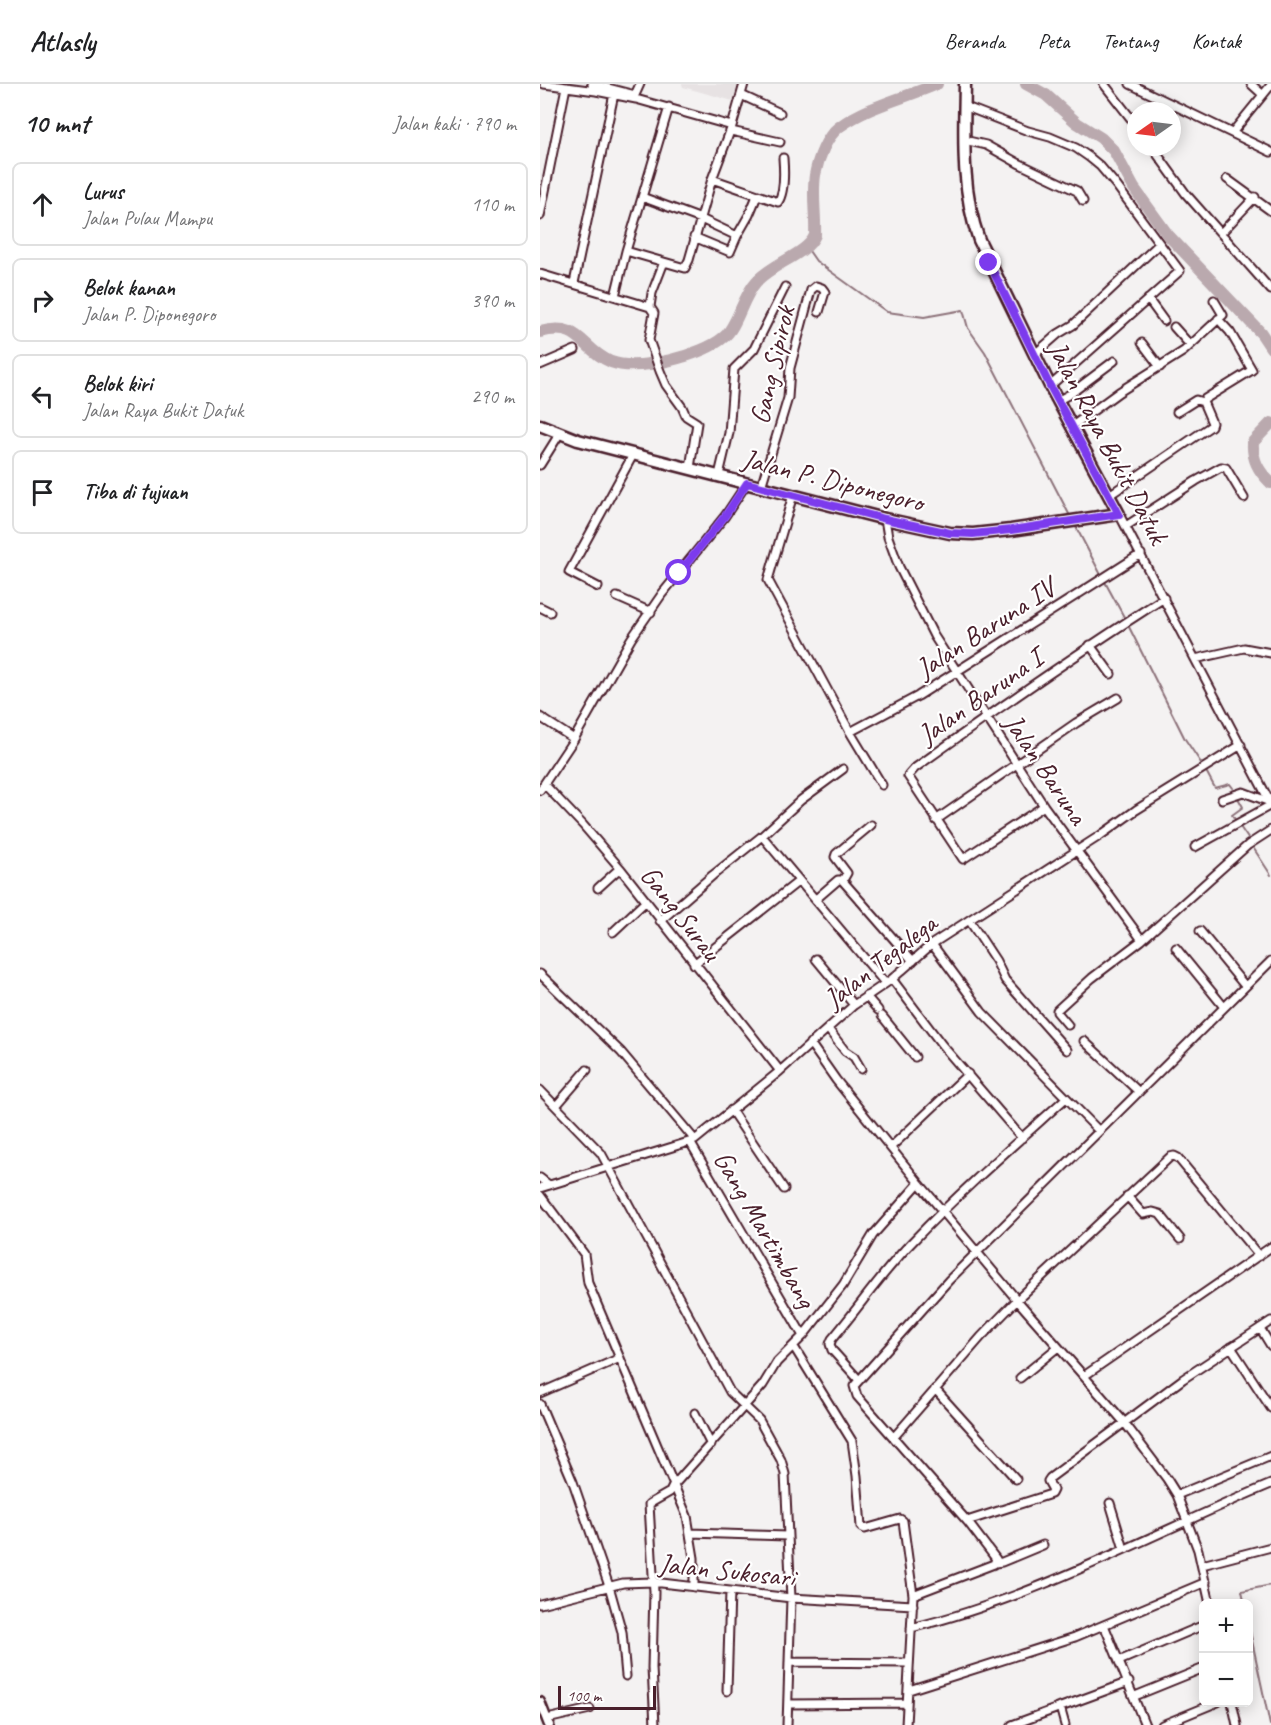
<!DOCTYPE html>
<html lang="id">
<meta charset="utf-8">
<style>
:root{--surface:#fff;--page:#f2f2f2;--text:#202124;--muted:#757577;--line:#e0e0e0}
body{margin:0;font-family:Caveat,sans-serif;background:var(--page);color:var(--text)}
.controls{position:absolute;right:18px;bottom:18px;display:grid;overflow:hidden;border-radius:9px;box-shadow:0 3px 15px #0003}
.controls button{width:54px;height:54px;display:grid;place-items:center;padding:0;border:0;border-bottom:2px solid var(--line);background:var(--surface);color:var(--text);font:30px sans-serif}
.compass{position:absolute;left:587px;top:18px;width:54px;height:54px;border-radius:50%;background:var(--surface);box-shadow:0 3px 15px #0003;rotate:256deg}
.scale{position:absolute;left:18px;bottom:15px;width:98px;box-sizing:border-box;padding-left:6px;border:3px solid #4a1f2b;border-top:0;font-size:16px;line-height:21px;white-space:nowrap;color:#4a1f2b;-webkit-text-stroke:4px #fff;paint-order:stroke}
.stop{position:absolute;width:18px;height:18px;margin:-14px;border:4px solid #7c3aed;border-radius:50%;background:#fff}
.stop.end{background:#7c3aed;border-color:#fff;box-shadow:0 2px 6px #0008}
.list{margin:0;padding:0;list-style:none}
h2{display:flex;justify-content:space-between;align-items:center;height:78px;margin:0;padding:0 24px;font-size:26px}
h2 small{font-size:20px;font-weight:400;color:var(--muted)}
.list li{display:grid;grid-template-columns:39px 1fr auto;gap:18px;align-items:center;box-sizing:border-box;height:84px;margin:0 12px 12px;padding:0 12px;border:2px solid var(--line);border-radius:9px}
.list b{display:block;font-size:22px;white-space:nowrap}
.list p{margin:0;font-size:20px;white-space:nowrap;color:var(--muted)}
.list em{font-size:20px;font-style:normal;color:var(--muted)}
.icon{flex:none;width:33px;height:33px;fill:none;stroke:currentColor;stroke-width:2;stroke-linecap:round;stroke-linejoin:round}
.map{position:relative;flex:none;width:731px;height:1641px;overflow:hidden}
header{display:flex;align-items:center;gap:36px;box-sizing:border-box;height:84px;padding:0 30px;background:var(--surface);border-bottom:2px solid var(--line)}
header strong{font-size:28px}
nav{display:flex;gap:33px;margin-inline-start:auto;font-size:21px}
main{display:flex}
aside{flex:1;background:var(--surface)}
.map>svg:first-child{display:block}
</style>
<header>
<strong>Atlasly</strong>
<nav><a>Beranda</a><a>Peta</a><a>Tentang</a><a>Kontak</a></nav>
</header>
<main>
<aside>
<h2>10 mnt<small>Jalan kaki · 790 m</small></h2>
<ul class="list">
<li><svg class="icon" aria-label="ahead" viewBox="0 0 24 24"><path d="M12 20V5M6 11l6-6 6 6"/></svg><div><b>Lurus</b><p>Jalan Pulau Mampu</p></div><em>110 m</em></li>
<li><svg class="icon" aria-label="right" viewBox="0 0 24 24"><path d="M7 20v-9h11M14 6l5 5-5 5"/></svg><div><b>Belok kanan</b><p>Jalan P. Diponegoro</p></div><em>390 m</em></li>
<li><svg class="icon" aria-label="left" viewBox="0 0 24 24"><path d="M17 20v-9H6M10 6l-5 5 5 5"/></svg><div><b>Belok kiri</b><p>Jalan Raya Bukit Datuk</p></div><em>290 m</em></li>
<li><svg class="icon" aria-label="arrive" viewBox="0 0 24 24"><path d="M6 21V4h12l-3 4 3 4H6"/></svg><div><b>Tiba di tujuan</b></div></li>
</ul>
</aside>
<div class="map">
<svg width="731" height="1641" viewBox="0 0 731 1641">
<rect width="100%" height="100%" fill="#f4f2f2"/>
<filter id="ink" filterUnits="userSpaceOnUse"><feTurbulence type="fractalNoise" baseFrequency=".0167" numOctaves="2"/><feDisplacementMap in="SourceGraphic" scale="12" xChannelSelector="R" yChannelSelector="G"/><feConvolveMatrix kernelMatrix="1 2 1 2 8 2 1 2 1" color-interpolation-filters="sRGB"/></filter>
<g filter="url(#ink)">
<path fill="#e7e2e3" d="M142,0H198L193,17L143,3Z"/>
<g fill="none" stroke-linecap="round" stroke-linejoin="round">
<path stroke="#8d727a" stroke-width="2" d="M267,164L276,177L347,228L384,233L423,226L428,244L445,268L530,432
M536,443L560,489
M565,498L584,533
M589,543L645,655L661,679
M667,689L675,704L690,700L693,704
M698,714L703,723L692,731L709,756
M714,765L731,791
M705,1520L702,1507L731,1501
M708,1538L730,1641"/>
<path stroke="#baa9ae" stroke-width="12" d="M486,0L506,11L537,39L561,54L574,67L594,104L628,151L721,249L731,264
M0,248C42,237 40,265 71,278C98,288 162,272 184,253C197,243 203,212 216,198C231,180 268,170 275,151C276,131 272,112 275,91C278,75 286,53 299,43C328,22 365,14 397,0
M731,339L713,358C712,375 718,387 731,399"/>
<defs>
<path id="minor" d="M4,0L56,7L96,15L192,42L204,0
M52,0L95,11L100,0
M564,0L596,41
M590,0L731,68
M711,0L722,10
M201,11L240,29
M424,22L488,47L510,53L536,64L549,73L560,82L576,101L640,187L510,302
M191,47L240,58
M692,49L731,1
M424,56L446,61L478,79L537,107L543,117
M612,63L646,110L731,206
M172,95L238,118C245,108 244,87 243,74
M687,95L731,127
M102,113L161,135L197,152L209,131L217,112
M0,132L26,3
M681,149L715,113
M154,153L190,168L197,152
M86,167L124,178
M0,190L110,223
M34,199L74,10
M75,212L86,167L129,23
M608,215L624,237
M634,243L650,261
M602,259L620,283
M494,271L518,250L533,241L619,160
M0,281L35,266
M517,317L530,310L574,277
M637,328L656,316L663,318
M531,343L579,308L644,267L683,231L674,216
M0,381L20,349
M150,384L157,339L146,332L142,323L126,301L120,287L109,256L114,229L110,223L112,209L124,178L145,184L149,176L172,95L192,42
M179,391L189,349L194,285L214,265L245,203
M221,403L248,314L250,284L271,206L276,202L282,204L285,208L279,228
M253,411L228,496L310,648L342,701
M568,412L671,342L672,339L663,318L665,315L712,286L690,248L678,235
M579,430L731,720
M345,435L348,453L359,483L394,552L504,722L602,856
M586,442L656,397L681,383L686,384L704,414
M58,503L29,488L94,369
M77,513L111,528
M0,523L10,528
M550,561L571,590
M655,575L704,564L731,569
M0,633L34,655
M310,648L378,612L601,470
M5,701L43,741L80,784L240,987
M0,706L34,655L91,555L122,510L185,432L207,399
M682,715L703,708L730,718
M504,722L423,775L368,692L375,684C457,625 539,568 624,514
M396,736L536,639L578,614
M222,752L345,899
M655,763L731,721
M303,796L307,789L295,773L296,770L331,741
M58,804L80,784
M276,815L298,796H302L373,877
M429,836L456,877L465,896L527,966
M120,837L173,791L222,752L261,716L303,685
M660,847L705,902
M73,848L105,818
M392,860L442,928L559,1047
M636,864L684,923
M276,875L314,921
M154,880L259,797
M0,890L81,968L155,1056
M352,895L402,961L482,1054
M326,912L338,926
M342,932L375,973
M528,941L517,928V926L552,894L602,856L708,761L731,746
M288,945L305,967L314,973L321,985
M544,957L599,1008
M270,959L296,996L379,1099L477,1216L584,1338L627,1395L637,1411L658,1466L670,1520
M0,1006L61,1069L190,1308L219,1336L241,1376L245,1390L251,1514L247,1641
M16,1022L47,986
M191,1026L244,1105
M150,1058L263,1252
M351,1063L428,990
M0,1094L9,1101
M0,1104L155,1056L240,987L314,921L352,895L392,860L561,751L596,726L701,661
M0,1111L44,1170L48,1199L147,1432L154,1474V1503
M587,1112L603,1130L613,1128L620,1130L640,1155
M720,1244L731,1262
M254,1263L312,1357L317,1392L321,1443L325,1445L360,1435L363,1437L373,1511L366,1641
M691,1263L731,1324
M544,1292L731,1163
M480,1294L518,1263
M319,1296L292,1266L290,1260L292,1255C320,1222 344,1186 374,1156C422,1106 475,1060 526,1014
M395,1305L476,1395
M0,1309L80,1274
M0,1320L33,1398L69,1502L82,1548L86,1592
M155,1329L171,1361
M354,1353L441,1253L477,1216L630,1073L634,1072L638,1074L719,1172
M637,1411L731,1372
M570,1419L584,1465
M427,1437L511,1410L513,1406L508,1397L510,1394L643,1295L731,1237
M150,1449L247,1452
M455,1479L462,1478L503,1461
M662,1481L731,1463
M373,1511L454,1480L456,1475L427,1437L317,1312L314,1302L409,1196L731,877
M0,1520L83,1499L113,1498L251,1514L373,1521
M564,1541L605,1641
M371,1544C496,1514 613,1449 731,1400
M579,1577L664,1541
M249,1578L369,1579
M369,1606L535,1553L666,1498
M187,1607L190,1507
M595,1612L664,1584
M692,1618L697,1641
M248,1620L367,1619
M520,1623L525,1641
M7,1635L50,1625
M115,1641L112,1584L114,1508L109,1420L130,1408L133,1402L223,1301L237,1278L263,1252L303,1201L333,1151L379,1099
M472,1641L589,1598
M622,1641L678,1618"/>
<path id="tertiary" d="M0,1618L9,1641"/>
<path id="primary" d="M0,341L38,356L345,435L410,449L433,450L471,446L579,430L510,302L439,156C421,106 424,53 425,0"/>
</defs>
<use href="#minor" stroke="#4a1f2b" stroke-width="11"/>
<use href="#tertiary" stroke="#4a1f2b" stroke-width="13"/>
<use href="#primary" stroke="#4a1f2b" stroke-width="15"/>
<use href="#minor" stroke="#fff" stroke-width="7"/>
<use href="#tertiary" stroke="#fff" stroke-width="8"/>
<use href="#primary" stroke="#fff" stroke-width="10"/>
</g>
</g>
<g fill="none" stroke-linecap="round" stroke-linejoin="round" filter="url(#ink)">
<path stroke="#7c3aed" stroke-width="8" d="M139,489L185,432L207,399L345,435L410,449L433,450L471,446L579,430L510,302L449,179"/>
</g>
<g text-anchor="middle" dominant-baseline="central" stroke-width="4.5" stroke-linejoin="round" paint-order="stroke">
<g font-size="28" fill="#4a1f2b" stroke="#fff">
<text transform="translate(232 281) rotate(-77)">Gang Sipirok</text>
<text transform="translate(568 358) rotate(62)">Jalan Raya Bukit Datuk</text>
<text transform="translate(293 396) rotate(14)">Jalan P. Diponegoro</text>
<text transform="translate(445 544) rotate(-33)">Jalan Baruna IV</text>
<text transform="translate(440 612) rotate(-35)">Jalan Baruna I</text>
<text transform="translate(506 685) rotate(56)">Jalan Baruna</text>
<text transform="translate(141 829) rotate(52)">Gang Surau</text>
<text transform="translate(340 877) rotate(-38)">Jalan Tegalega</text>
<text transform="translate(225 1145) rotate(60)">Gang Martimbang</text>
<text transform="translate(187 1486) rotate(6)">Jalan Sukosari</text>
</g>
</g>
</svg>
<div class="controls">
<button>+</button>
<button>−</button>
</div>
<svg class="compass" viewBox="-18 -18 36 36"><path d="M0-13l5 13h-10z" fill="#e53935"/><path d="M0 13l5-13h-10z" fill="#757577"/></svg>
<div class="scale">100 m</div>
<div class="stop" style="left:139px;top:489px"></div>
<div class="stop end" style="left:449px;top:179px"></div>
</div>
</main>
